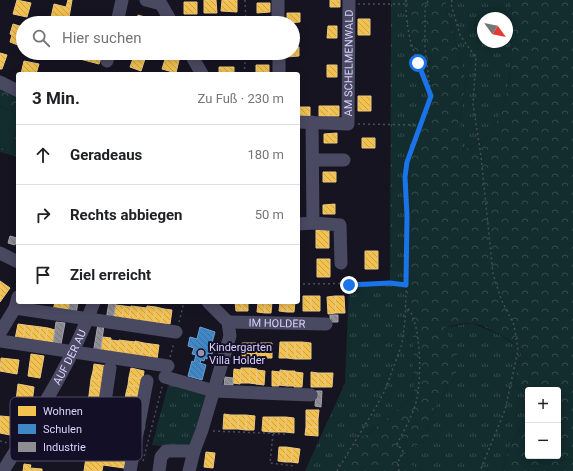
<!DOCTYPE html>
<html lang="de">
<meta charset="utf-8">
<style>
:root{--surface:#fff;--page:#f2f2f2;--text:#202124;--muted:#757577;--line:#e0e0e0}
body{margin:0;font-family:Roboto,sans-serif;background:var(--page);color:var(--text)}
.controls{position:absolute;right:12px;bottom:12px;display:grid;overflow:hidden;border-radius:4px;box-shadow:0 2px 10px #0003}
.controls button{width:36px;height:36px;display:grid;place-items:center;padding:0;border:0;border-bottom:1px solid var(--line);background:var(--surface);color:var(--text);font:20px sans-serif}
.compass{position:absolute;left:477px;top:12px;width:36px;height:36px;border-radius:50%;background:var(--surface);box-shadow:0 2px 10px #0003;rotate:123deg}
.stop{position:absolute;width:12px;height:12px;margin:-9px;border:3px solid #1a73e8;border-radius:50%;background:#fff}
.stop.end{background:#1a73e8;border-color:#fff;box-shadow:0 1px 4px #0008}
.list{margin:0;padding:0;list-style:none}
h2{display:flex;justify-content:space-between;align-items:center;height:52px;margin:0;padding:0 16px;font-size:17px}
h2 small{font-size:13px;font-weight:400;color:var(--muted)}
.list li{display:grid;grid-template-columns:26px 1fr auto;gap:12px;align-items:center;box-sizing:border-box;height:60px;padding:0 16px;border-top:1px solid var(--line)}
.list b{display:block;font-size:15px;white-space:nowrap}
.list em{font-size:13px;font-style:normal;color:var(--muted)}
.icon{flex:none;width:22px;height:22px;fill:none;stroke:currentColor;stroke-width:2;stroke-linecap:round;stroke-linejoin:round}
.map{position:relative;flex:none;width:573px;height:471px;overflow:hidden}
.search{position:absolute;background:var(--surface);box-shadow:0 2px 10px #0003;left:16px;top:16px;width:284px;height:44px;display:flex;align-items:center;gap:10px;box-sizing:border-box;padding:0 14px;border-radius:22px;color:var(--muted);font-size:15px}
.panel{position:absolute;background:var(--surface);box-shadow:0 2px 10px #0003;left:16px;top:72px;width:284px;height:232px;border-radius:4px}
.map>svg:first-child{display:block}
</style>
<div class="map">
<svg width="573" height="471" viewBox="0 0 573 471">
<defs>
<pattern id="grass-tufts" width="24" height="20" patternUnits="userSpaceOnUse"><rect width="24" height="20" fill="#132c2d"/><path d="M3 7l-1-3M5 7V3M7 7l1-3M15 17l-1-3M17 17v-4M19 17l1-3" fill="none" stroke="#354a4c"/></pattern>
<pattern id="forest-crowns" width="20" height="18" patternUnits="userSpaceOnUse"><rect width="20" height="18" fill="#132c2d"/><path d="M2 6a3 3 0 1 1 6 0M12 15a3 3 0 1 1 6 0" fill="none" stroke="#354a4c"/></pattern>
<pattern id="homes-back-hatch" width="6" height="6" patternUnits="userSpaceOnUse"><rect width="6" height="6" fill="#f2c14e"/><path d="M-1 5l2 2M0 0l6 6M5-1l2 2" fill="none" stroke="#c6a14e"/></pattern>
<pattern id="schools-back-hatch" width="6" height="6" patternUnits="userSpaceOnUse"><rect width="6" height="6" fill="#3f88c5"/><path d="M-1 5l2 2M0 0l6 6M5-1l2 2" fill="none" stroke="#406f9b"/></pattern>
<pattern id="industry-back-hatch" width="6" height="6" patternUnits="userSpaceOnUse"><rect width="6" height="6" fill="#8d8d92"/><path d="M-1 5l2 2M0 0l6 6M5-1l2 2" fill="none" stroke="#76767d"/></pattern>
</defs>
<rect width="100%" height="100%" fill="#161421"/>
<path fill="url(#grass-tufts)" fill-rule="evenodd" d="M391,0H406L407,29L431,96L410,149L405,177L407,266L405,320L413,331L414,397L366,435L358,438L337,471H305L345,383L349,285L390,283Z
M446,0H511C512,39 515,107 486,137C480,143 469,147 461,151L460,117L466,81L446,7ZM483,18H507V42H483Z
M471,323C489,329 508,338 522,351L514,385L524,392L525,420L510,445L503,471H423L401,460L408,450L426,440L433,410L456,375L443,328Z
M169,382L206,393L190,447L185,449L152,445Z"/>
<path fill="url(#forest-crowns)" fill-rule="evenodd" d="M406,0H446V7L466,81L460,117L462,151C469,147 480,143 486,137C515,106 512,40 511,0H573V471H503L510,445L525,420L524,392L514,385L522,351C513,342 484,323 470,323C462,323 451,326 443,328L457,348L456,375L433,410L426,440L408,450L401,460L423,471H337L358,438L366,435L414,397L413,331L405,320L407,266L405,177L410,149L431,96L407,29ZM528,390H558V456H528Z
M0,89L18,99V114L0,106Z
M18,126V157L0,152V147L11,150Z"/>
<path fill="#132c2d" d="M0,106L18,114V126L11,150L0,147Z"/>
<path fill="url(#homes-back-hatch)" stroke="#eac783" d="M17,0L31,3L27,17L13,14Z
M68,0H72L68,23L50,22L54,4L66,7Z
M204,0H216L217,13H204Z
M222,0H237V12L221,11Z
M330,0H340V7H330Z
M184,2H197V14H184Z
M257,3H270V12L257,13Z
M287,13H300V22L287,23Z
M138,15L155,20L154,23H136Z
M358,19H370V35H358Z
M13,24L23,27V47L10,42L12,35L10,34Z
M328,26H337V38H327Z
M293,47H299V56L286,57V53H293Z
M0,53L7,55L2,69H0Z
M81,53H103L99,64L80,59Z
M135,53H147L141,71L130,67Z
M167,53L180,56L176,73L162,69Z
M217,53H235V58L217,57Z
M24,61L39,64L36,74H21Z
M256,65H269V74H256Z
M327,65H337V77H327Z
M219,67H234V74H219Z
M358,96H371V111H358Z
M319,106H329V116H319Z
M329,106H339V116H329Z
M300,107H310V116H300Z
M337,133V143H324V134Z
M362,138H375V148H362Z
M323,172H336V182H323Z
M335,204V214H323V205Z
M316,230H329V248H316Z
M365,251H378V269H365Z
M317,259H330V277H317Z
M0,281L10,288L0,302Z
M303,296H311V311H303Z
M311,296H320V311H311Z
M335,296L336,313L328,314L327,297Z
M335,296H344L345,313H336Z
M55,302H62L61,311L53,310Z
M62,302H70L68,313L61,311Z
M235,302H241L242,311H236Z
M241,302H248V311H242Z
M258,302H265V313L257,312Z
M265,302H272L271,313H265Z
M280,302H287V312L279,311Z
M287,302H295L294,312H287Z
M116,305L124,306L122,320L114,319Z
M124,306L131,307L129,321L122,320Z
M131,306L139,307L137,321L129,320Z
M147,306L156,307L153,322L145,321Z
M139,307L147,308L145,322L137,321Z
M156,307L164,309L161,323L153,322Z
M164,309L172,310L170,324L161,323Z
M18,324L25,325L23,340L15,339Z
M25,325L33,326L30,342L23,340Z
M33,326L41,327L38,343L30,342Z
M41,327L48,328L45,344L38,343Z
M48,328L55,330L53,345L45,344Z
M103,337L111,338L109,353L100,352Z
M111,340L119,341L117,356L108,354Z
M119,340L127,341L125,356L117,354Z
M127,341L135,342L133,357L125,356Z
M135,341L144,343L141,357L133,356Z
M280,342H287V358H279Z
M287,342H295V359L287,358Z
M295,342H302V359H295Z
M302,342L311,343V359H302Z
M144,343L151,344L149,358L141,357Z
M242,343H250V358H242Z
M250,343H257V358H250Z
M257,343H264V358H257Z
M264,343H272V358H264Z
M151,344L159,345L157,359L149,358Z
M31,354L44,356L40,378L28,376Z
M1,358L19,360L17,374L0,371Z
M94,364L107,366L106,373L93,371Z
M131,368L144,371L143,379L129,377Z
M241,368H250L249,383H240Z
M250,368L257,369V384L249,383Z
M234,369L241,370L240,384L233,383Z
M257,370L265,371L264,385L256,384Z
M280,370L288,371L287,386L279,385Z
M93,371L106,373L105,382L91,379Z
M272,371L280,372L279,386H272Z
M288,371H295L294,386H287Z
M295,372L303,373L302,387H294Z
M311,372L318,373V387H311Z
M318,373H325V387H318Z
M325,373H333L332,387H325Z
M129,377L143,379L141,387L128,385Z
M91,379L105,382L104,389L90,387Z
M18,384L34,387L32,403L16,401Z
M128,385L141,387L140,395L126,393Z
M90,387L104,389L102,397L89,395Z
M126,393L140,395L138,403L125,400Z
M89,395L102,397L101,405L88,403Z
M306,410H319L318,419L306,418Z
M224,414L231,415L230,429H223Z
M231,415H238V429H230Z
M238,415H246V430L238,429Z
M246,415L255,416L254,430H246Z
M0,416L12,417L10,435L0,433Z
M263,417H271L270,432L262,431Z
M271,417H278V432H270Z
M278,417H286L285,432H278Z
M286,417L294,418V433L285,432Z
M306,418L318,419V427H306Z
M306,427H318V436L305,435Z
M88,444L118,448V450L126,451L124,468L103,465L102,471H84Z
M279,447H286L285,462L278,461Z
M286,447L293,448L291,462H285Z
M293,448L300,449L298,463L291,462Z
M206,452L215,453L213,468L204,467Z
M24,464L31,465L30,468L42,469V471H23Z"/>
<path fill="url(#schools-back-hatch)" stroke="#6d9fd6" d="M200,327L215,332L212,343L215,344L212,354L209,353L207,359L205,358L204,361L201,360L200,363L206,365L202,380L188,376L192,361L194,362L196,355L192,354L194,348L188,346L190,337L197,339Z"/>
<path fill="url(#industry-back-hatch)" stroke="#a4a2b3" d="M185,18H206L207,23H184Z
M10,236L17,238L15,245L8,243Z
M70,302H78L76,314L68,313Z
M109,302H116L113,321L106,320Z
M330,315H338V322H330Z
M56,322L65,323L61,344L53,343Z
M98,324L104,325L100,355L93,354Z
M225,377L233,378V385H224Z
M316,391H322L321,407L315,406Z"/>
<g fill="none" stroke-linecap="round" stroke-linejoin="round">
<path stroke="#44505f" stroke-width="1.5" stroke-dasharray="2 3" stroke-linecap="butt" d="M245,0L246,23
M406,0C405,34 415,57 429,88
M452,0L451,4L460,35L476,58L473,104L481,156L493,274L501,299L514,325L518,350L505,410L480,471
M358,4H406
M244,74L246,53
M358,124L420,125
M298,284L390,283L406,285
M179,322L184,302
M170,357L174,343
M213,431L287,434
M273,434L270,463L295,466
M0,441L8,443
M143,461L162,387
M337,471L376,407L385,390L402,344L405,320L407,267L405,177L410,149L431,96L425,48V8L428,0
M399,471L398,462L403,451L397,444C404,430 414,414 417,398C421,377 421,338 413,318C412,313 408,309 405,305"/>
<g stroke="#4a4962" stroke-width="13">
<path d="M146,0L161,4L172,23"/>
<path d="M278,0V23"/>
<path d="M117,23L122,0"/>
<path d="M190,53L202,74"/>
<path d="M279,53V74"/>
<path d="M107,61L109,53"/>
<path d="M0,82L18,91"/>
<path id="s1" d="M298,122L348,124L349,0"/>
<path d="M312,122L313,223L340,225L341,263"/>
<path d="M313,160H344"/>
<path d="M298,224L313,223"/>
<path d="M0,253L18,262"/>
<path d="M15,308L176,332"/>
<path id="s2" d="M228,322L326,324"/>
<path d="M0,333L15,308L18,297"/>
<path d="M0,341L168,366"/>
<path d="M165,377L214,391L311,395"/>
<path d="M40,412L139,427"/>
<path d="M102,422L110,368"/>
<path id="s3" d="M3,471C37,416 72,363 94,302"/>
<path d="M130,471L147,381"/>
<path d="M159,471L161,457L166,451H194"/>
<path d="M189,471L194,451L202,430L230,336L228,322L208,302"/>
</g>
</g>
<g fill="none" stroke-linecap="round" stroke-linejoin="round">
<path stroke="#1a73e8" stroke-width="5" d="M349,285L390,283L406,285L407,216L405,177L407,162L431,96L418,63"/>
</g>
<circle fill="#9591b1" stroke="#130f26" stroke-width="1.5" cx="201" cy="353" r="4"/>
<g text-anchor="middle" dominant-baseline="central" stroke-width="4" stroke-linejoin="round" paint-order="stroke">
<g font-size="11" fill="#d9d4ff" stroke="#130f26">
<text stroke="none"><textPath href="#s1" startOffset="111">AM SCHELMENWALD</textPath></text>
<text stroke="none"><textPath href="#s2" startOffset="49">IM HOLDER</textPath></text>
<text stroke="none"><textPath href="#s3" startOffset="132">AUF DER AU</textPath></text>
</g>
<g font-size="11" fill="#d9d4ff" stroke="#130f26" text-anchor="start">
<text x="209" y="347">Kindergarten<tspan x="209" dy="13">Villa Holder</tspan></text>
</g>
</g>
<rect x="10" y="397" width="132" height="64" rx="6" fill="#130f26" stroke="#4e4a67" stroke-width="1"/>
<rect x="18" y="406" width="18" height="10" fill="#f2c14e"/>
<rect x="18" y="424" width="18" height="10" fill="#3f88c5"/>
<rect x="18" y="442" width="18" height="10" fill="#8d8d92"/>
<g font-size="11" fill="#d9d4ff">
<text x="43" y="415">Wohnen</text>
<text x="43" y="433">Schulen</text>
<text x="43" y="451">Industrie</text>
</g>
</svg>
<div class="controls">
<button>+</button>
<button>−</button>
</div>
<svg class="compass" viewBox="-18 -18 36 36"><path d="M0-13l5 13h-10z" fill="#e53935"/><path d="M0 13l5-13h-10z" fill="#757577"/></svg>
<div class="stop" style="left:418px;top:63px"></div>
<div class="stop end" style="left:349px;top:285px"></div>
<div class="search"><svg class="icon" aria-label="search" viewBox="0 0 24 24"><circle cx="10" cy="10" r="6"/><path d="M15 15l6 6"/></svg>Hier suchen</div>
<section class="panel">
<h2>3 Min.<small>Zu Fuß · 230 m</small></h2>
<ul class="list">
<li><svg class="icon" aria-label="ahead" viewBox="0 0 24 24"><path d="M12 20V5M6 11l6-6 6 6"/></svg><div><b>Geradeaus</b></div><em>180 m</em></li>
<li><svg class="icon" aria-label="right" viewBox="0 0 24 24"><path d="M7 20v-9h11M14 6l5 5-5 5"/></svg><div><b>Rechts abbiegen</b></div><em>50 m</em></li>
<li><svg class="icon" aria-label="arrive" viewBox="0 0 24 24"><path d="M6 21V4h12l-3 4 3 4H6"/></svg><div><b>Ziel erreicht</b></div></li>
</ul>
</section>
</div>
